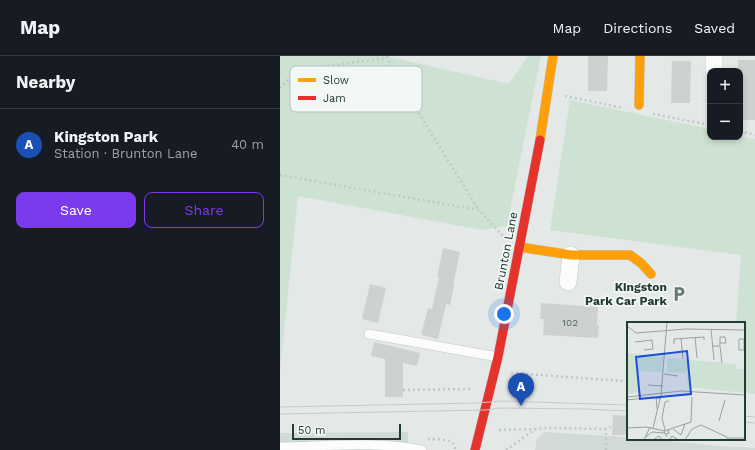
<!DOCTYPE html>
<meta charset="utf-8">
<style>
:root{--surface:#171b24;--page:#242831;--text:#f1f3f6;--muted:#9ea1a6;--line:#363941;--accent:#7c3aed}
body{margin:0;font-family:"Work Sans",sans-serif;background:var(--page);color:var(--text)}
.controls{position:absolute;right:12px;top:12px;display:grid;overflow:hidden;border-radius:8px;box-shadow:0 2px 6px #0003}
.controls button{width:36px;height:36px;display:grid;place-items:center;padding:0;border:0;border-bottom:1px solid var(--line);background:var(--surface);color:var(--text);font:20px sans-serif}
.scale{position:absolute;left:12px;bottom:10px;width:109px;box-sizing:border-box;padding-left:4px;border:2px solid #223b34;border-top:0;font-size:11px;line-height:14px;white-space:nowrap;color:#223b34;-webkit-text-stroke:3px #f2f8f5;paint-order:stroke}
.you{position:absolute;left:224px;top:258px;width:14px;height:14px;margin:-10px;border:3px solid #fff;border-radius:50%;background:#1a73e8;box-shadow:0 0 0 6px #1a73e833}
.badge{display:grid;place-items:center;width:26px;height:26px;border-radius:50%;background:var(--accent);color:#fff;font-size:13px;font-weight:700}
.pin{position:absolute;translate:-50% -33px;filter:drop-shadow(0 1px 2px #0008)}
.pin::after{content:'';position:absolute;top:21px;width:14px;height:12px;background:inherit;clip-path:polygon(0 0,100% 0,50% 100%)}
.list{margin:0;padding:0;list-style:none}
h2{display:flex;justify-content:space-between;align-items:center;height:52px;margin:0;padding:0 16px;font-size:17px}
h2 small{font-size:13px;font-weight:400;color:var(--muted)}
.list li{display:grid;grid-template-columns:26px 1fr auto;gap:12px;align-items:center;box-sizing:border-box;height:72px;padding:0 16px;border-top:1px solid var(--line)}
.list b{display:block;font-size:15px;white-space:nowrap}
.list p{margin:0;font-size:13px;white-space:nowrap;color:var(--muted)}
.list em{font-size:13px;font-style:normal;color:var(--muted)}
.actions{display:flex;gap:8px;padding:12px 16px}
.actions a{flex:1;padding:9px 0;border:1px solid var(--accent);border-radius:8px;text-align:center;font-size:14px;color:var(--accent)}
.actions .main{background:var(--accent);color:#fff}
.map{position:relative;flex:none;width:475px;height:394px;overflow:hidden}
header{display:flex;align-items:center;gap:24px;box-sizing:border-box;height:56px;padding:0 20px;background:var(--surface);border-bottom:1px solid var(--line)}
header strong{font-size:19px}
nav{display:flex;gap:22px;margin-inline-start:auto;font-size:14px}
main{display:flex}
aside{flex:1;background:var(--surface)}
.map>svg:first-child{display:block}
</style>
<header>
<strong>Map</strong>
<nav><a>Map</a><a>Directions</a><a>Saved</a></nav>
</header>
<main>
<aside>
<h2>Nearby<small></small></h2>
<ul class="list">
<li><span class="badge" style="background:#1a4fb4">A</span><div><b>Kingston Park</b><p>Station · Brunton Lane</p></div><em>40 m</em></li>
</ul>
<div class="actions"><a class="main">Save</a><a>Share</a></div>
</aside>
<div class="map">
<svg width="475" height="394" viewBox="0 0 475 394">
<rect width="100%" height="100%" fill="#e4e9e7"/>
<path fill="#d2dad7" d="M128,376V394H0V377Z
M264,376L348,381V383H373L439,390L475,392V394H255L257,383Z"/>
<path fill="#cde2d3" d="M0,0H106L229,28L248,0H261L227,170L202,174L18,140L0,314Z
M290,44L430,73V81H460V80L475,83V338L464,336V267H456L461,199L270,174Z"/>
<path fill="#cdd2d0" d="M308,0H328L327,35H308Z
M458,4H475V64H460V15H458Z
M392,5H411L410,47H391Z
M163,192L180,196L173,230H174L170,249L166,248L158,283L141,279L148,252L152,253L159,221H157Z
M90,228L106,232L98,267L82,263Z
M261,247L318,251L317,269H319L318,282L263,279L264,263H260Z
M94,286L140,297L137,310L123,307V341H105V303L91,300Z
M333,359L348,360V379H332Z"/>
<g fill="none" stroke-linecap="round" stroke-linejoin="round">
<defs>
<path id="lane" d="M89,278L218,301
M0,391C47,390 96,385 142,394"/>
<path id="street" d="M434,15V0
M288,226L291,199"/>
<path id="slow" d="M359,49L360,0
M260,84L273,0
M239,191L291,199H350L361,207L371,218"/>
<path id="jam" d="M195,394L218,301L260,84"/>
</defs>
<use href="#lane" stroke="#c1c6c4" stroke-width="10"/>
<use href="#street" stroke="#c1c6c4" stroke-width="18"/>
<use href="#slow" stroke="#bfc7c4" stroke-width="10"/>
<use href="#jam" stroke="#bfc7c4" stroke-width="10"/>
<path stroke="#c1c9c5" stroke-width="2.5" stroke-dasharray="2 3" stroke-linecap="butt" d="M107,0L113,15L198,153
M0,32L18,14L107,2
M285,40L343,52
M373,58L430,69
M460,75L475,79
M0,119L199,154L223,180
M231,317L344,325
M123,334L192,333
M219,374L256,373
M148,383C157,384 176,381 175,394
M226,394L256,373L267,372L326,373L333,370
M326,394V373"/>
<use href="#lane" stroke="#fbfcfb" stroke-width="9"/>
<use href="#street" stroke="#fbfcfb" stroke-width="17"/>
<use href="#slow" stroke="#ff9f0a" stroke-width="9"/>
<use href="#jam" stroke="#e5322d" stroke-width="9"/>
<path stroke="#c7cac9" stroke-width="1" d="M0,351L198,347L221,345L348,349
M0,358L206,354L219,352L305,353L348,355
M464,360L475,361
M464,366L475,367"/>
</g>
<defs>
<symbol id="parking-bare" viewBox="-9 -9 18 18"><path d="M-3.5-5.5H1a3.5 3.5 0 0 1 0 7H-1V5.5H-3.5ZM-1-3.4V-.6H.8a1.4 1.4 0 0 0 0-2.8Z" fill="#667873" stroke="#f2f8f5" stroke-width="2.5" paint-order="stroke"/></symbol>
</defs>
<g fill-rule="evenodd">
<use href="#parking-bare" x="388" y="227" width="22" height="22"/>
</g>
<g text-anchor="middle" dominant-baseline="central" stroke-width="3.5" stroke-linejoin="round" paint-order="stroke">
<g font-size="10" fill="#4e625c">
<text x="290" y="266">102</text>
</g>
<g font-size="12" fill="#223b34" stroke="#f2f8f5">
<text transform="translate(226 195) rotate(-79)">Brunton Lane</text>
</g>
<g font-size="12" font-weight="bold" fill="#223b34" stroke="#f2f8f5" text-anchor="end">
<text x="387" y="231">Kingston<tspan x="387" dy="14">Park Car Park</tspan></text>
</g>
</g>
<g transform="translate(347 266)">
<rect width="118" height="118" fill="#e4e9e7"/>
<path d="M37,29L35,50L12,49V70L0,72V31L34,35ZM40,36L109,42L110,47H118V71L61,65L60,51L40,50Z" fill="#cde2d3"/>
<path fill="none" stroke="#96a39f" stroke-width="1" d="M0,4L9,11L59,7L118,8M84,7L87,38M68,15L70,36M54,17L56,37M117,17V28H112V17H118M8,20L25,18L26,27L17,28M47,22V17L77,15V18M93,23V15H98L99,21H93M85,24H93L95,41M37,52L51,54M21,63L36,64M0,75L54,69L118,73M29,75L30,87M0,78L26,75L34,77M92,99L98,78M0,106L19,105L38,109M26,106L34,73L40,0M46,107L54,113L58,102M38,108L35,96L38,80L42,79M40,108L64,100L65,75M39,112L42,111L41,108L37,109L40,115M19,115L25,110L38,111M101,116H118M17,118L23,105M26,118L32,114L35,118M42,118L45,114L52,118M58,118L65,107L74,103L100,115V118"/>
<path fill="#1d4ed8" fill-opacity="0.15" stroke="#1d4ed8" stroke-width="2" d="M60,29L64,72L13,77L9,35Z"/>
<rect width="118" height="118" fill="none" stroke="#223b34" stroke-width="2"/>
</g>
<rect x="10" y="10" width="132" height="46" rx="6" fill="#f2f8f5" stroke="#b4bfbb" stroke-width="1"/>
<rect x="18" y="22" width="18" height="4" fill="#ff9f0a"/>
<rect x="18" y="40" width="18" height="4" fill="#e5322d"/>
<g font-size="11" fill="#223b34">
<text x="43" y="28">Slow</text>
<text x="43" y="46">Jam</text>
</g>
</svg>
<div class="controls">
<button>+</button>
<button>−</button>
</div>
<div class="scale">50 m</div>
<div class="you"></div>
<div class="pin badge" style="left:241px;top:350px;background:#1a4fb4">A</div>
</div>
</main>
